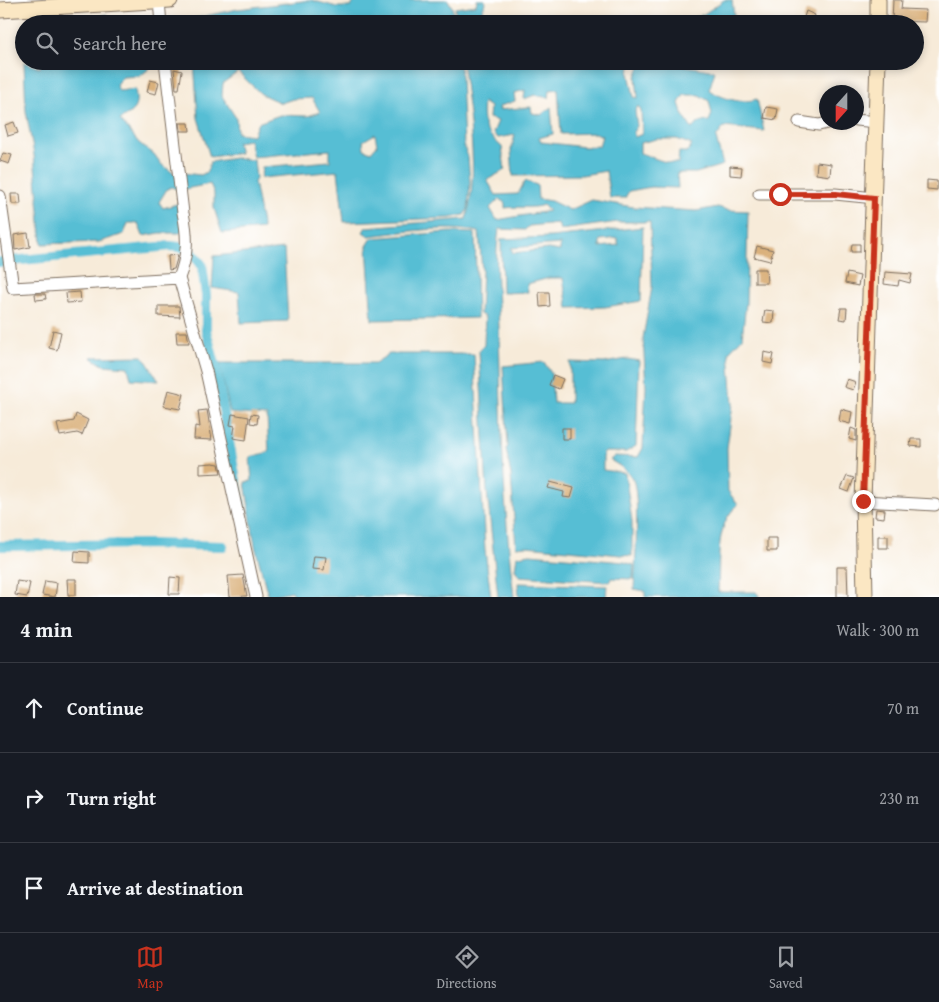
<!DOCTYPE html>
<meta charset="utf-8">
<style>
:root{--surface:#171b24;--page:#242831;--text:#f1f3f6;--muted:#9ea1a6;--line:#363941;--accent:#c8321e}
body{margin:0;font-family:"Gentium Book Plus",serif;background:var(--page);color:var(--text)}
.compass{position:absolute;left:819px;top:85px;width:45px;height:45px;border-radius:50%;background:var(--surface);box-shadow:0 2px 8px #0003;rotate:201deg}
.stop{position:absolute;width:15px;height:15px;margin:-11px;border:4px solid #c8321e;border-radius:50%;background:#fff}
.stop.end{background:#c8321e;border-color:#fff;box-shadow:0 1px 5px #0008}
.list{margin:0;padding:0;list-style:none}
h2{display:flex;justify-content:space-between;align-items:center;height:65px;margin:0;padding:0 20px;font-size:21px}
h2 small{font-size:16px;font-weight:400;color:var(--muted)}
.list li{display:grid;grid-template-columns:32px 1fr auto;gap:15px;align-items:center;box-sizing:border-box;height:90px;padding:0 20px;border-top:1px solid var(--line)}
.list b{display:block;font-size:19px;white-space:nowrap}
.list em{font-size:16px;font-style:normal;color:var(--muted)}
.icon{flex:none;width:28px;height:28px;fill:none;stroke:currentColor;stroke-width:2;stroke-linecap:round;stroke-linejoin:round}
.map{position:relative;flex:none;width:939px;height:597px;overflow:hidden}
.search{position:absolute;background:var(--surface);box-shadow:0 2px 8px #0003;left:15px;right:15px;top:15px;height:55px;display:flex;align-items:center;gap:12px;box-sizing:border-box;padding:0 18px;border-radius:28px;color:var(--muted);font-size:19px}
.sheet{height:335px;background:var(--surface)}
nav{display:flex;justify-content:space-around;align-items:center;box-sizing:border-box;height:70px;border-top:1px solid var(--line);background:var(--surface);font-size:14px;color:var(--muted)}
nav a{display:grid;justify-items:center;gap:2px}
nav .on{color:var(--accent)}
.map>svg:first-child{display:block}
</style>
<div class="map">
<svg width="939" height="597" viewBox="0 0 939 597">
<rect width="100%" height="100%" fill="#fff"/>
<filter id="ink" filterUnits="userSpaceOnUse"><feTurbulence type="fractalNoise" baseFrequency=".02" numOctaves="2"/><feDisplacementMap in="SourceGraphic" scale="10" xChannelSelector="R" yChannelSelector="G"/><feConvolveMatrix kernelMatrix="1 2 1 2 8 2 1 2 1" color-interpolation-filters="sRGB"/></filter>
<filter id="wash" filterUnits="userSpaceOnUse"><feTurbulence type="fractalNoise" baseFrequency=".0096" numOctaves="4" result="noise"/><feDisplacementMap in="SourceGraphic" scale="20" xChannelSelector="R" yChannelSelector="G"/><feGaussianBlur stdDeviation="1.12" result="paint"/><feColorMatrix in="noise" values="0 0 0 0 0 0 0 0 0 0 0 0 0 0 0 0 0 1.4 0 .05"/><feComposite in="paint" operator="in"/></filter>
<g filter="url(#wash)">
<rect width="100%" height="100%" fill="#f7ebd9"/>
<path fill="#57bed4" stroke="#497479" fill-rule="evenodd" d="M311,0L337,7H351L355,0H448L452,7L455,24H182V21L238,9Z
M477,0H485C485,9 478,14 478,24H457L455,8L476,5Z
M724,0H732L735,24H675L704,14Z
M107,14L112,20L127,24H61L81,22Z
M41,61H148L150,68L140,76L123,77L116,84L119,91L135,89C138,108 136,109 120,120L139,143L154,154L162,165L172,172L201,175L207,172L210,162L235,158L254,160L256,179L254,182L263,229L222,233L214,208V193L210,184L180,190L171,187L167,189L159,202L163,208L184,202V228L180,233H160L143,236L138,223H128L124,234L99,242L42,244L34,155L26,111L24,62L40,68Z
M194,61H450L449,63L460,67L461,78L464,146L468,157L470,182L468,209L464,215L450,218L344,222L338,171L261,178L262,167L330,161V150L253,157L249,140L237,142L240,153L210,157L198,118ZM238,72L261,94L281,103L293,99L312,98L320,112L308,116L280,115L258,123L253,135L237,133L236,118L222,96L223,83ZM375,134L377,145L371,152L364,149L363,141Z
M462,61H631L629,73L634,97L638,98L636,77L641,64L648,61H674L675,64L715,71L709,90C724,99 740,104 757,99L764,131L724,127L716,138L723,165L696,173H677L678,188L651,187L629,191L625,198H610L606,171L582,175L513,176L511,150L515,135L498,138L493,133L498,121L489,118L490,107L483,102C480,124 486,133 502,147L505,170L487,180L496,195L518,194L525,181L537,185L538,199L551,201L570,210L592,200L633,207L696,211L718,207L727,210L748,211L746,303L742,338L729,352L733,404L727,448L728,491L738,505C714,524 720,563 718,592H756L760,597H645V591L634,589C635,569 640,494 633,480C628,470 618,465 610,460L615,456L638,457L643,448L646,387L643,338L652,287L650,222H618L560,230L558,223L529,226L525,230L499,229C494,262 498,295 499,328C501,418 503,508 514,597H498L487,491L479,351L484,345L485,317L480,314L482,271L479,232C443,225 405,232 369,236L363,232L366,227L466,219C480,176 468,107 462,61ZM558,89L561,134L596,133L602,136L599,146L585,147L541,142L539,138L553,134L551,107L541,115L532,113L531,107L499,110L500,106L515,101L514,93L525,90L524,99L535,95L549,98L550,90ZM684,95H699L709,101L712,114L709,121C701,122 696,123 692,129L683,115L679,103ZM638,106L641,110L642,134L635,137L633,132L637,126L635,111ZM657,139H677L692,145L687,152H679L678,163C666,164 652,157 640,153V143ZM499,199L505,203V208C517,206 534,209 543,205L549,211L497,220L490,208Z
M643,227L641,301L605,307L568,308L563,278H549L527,284L528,292L502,293L501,239L551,237ZM617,238L619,245L600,247V240ZM560,244V251L548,249L513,253L511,248Z
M450,232L475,233L477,318L372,320L367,246L372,238Z
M284,249L288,321L241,323L239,292L212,288L214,256Z
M389,354H474L485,550L491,597H295L292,591L268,596L255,546L245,482L252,481L250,457L269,452L267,416L230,413L219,363H375Z
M143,356L159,381L131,379L128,367L103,365L91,357Z
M627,359L639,361L636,446L626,452H603V470L625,473L632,521V556L526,546L516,547L511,475L506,449L508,446L503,366L544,362L551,373L553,403H570V362L604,363Z
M530,554L624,562L634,565L633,579L611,578L610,582L519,576L515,569L517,556Z
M518,583L607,586L606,597H519Z"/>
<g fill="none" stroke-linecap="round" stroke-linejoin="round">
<path stroke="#57bed4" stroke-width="10" d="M0,262L170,246L188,248L202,265L206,295V331L215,364L242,514
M0,546L149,544L223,546"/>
</g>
<g id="blocks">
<path fill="#dab17c" d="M893,0H902L901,9L926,10L925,22L892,21Z
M806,11L815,15L812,24L803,20Z
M174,69L182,71L179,89H176Z
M150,80L159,82L156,94L147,92Z
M766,107L778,109L776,120L764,118Z
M14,122L18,133L8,136L5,125Z
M180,123H189L190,131H181Z
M3,153L12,155L9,164L0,161Z
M817,162L831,164L830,176L816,174Z
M730,166L742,167L741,176L730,175Z
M927,180L937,181V190L927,189Z
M11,194H20L21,204H12Z
M28,233L30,247L15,250L14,235Z
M852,244H860V252H851Z
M757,246L773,250L770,261L754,257Z
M178,255L174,269L169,270L168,256Z
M755,269H766L767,283H755Z
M885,272L912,274L910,283L899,280L898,286L884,284Z
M847,273L860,276L858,286L845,283Z
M80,292L81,302L67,303L66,293Z
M539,292H549L550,306L540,307Z
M35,294H45L46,299L36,300Z
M158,306H179L180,317L158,316Z
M841,308H847L846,320L839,319Z
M765,310L774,311L773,323L763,322Z
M53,330L61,332L57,350L49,348Z
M176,332H187L189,343H177Z
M764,352L774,354L772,364L763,362Z
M553,375L563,379L559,389L549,385Z
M847,379L856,382L853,390L844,387Z
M168,390L184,394L180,409L164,406Z
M841,409L852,412L850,424L839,421Z
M207,410L212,440L194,439L195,426L200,427L198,411Z
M76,414L88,420L82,435L77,433L60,436L57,424L74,421Z
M232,414L249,417L246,440L233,438L235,426L230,425Z
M251,414L258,415L257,424L250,423Z
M562,428H570V439H562Z
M851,428L856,430V441L849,439Z
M911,439H921V447L910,446Z
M213,463L219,464L221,473L200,474V464Z
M847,476L854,478L849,492L841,489Z
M550,482L574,488L571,498L563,497L564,492L548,488Z
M876,509L885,510L884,518L875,517Z
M878,536H888V548H878Z
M767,538H777V551H767Z
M75,551L89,552V563L74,562Z
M314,556L326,557L324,570L312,569Z
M837,567H847L848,597H837Z
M243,575L247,596L230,597L228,576Z
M170,577L180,578L179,594H169Z
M67,579H76V595H68Z
M17,581L30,583L27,597L15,595Z
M45,581L57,583L55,597L42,595Z"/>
</g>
</g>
<g filter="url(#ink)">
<use href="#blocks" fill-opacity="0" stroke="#7d6e5f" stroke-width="1"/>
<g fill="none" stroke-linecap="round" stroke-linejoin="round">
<defs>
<path id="minor" d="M159,1L161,24
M165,61L183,213C188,237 188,255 179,278
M856,120L877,122
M799,122L819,125L831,122
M759,194H835L875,198
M0,196L13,288L179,278L206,371L256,597
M863,501L935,505"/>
<path id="secondary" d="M0,10L170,0
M878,24V0
M865,597L863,501L878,61"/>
</defs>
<use href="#minor" stroke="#7d6e5f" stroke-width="13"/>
<use href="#secondary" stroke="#7d6e5f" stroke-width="17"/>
<use href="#minor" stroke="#fff" stroke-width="11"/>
<use href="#secondary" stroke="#fbe7c3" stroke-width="15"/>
</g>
</g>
<g fill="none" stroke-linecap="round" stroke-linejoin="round" filter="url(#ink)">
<path stroke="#c8321e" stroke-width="6" d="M780,194H836L874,198L863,501"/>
</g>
</svg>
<svg class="compass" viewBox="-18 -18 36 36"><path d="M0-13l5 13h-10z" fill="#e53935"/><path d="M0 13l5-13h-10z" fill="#9ea1a6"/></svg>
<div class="stop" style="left:780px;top:194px"></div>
<div class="stop end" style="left:863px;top:501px"></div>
<div class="search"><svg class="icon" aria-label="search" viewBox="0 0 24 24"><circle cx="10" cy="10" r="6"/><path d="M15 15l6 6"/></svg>Search here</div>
</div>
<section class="sheet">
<h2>4 min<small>Walk · 300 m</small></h2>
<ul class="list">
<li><svg class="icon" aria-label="ahead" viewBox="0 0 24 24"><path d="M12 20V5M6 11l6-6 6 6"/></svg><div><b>Continue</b></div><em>70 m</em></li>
<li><svg class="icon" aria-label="right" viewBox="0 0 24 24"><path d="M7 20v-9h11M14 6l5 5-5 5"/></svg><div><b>Turn right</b></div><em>230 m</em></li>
<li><svg class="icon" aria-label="arrive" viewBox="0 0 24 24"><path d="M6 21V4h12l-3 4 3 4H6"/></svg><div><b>Arrive at destination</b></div></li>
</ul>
</section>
<nav>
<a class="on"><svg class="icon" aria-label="map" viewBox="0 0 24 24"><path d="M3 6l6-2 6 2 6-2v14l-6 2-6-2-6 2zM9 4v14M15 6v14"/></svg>Map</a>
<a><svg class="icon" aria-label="directions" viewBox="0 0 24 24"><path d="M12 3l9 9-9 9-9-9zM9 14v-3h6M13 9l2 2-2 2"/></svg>Directions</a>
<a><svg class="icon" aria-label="saved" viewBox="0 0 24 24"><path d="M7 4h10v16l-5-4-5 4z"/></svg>Saved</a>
</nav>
